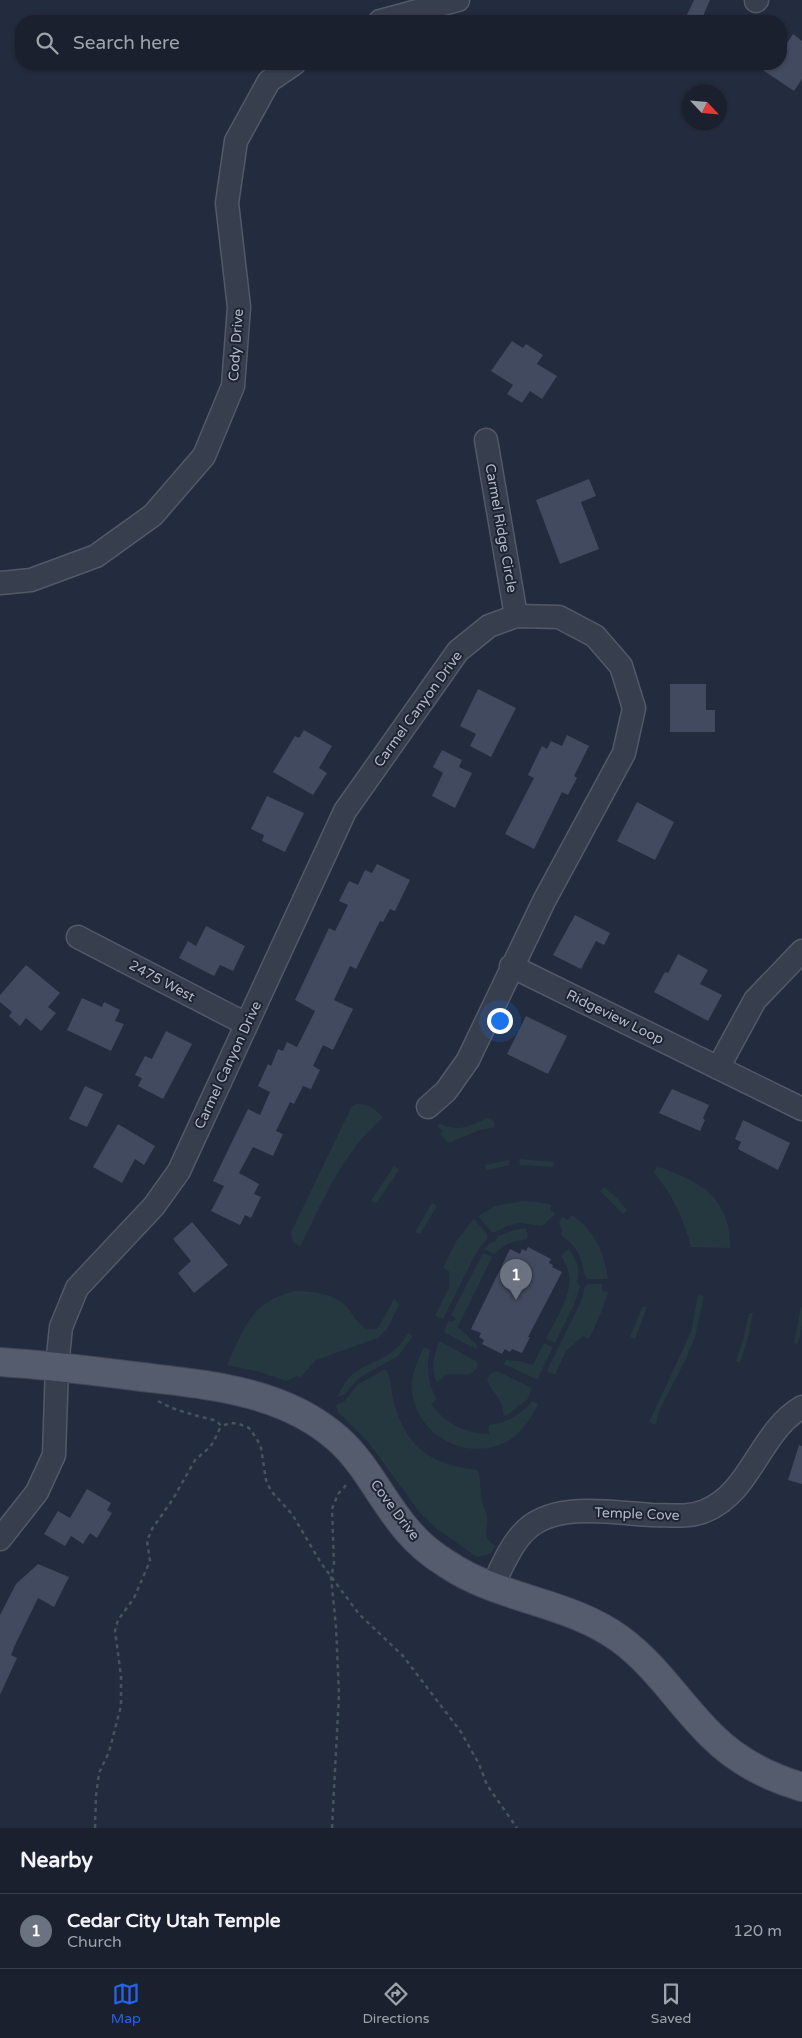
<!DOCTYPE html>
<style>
:root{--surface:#1a202e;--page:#272d3a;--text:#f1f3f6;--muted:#9fa3aa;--line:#383e4a;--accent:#2563eb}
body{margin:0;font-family:"Varela Round",sans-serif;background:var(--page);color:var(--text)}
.compass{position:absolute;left:682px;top:85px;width:45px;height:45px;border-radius:50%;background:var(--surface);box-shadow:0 1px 4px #0004;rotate:116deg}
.you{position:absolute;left:499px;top:1020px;width:18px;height:18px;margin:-12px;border:4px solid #fff;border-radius:50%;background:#1a73e8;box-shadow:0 0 0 8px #1a73e833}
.badge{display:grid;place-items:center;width:32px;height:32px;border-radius:50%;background:var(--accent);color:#fff;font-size:16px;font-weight:700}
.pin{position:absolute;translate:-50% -41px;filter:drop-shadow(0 1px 2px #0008)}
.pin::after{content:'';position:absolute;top:26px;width:18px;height:15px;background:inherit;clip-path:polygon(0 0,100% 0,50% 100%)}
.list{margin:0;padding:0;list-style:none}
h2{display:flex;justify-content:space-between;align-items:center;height:65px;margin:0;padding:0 20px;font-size:21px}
h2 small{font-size:16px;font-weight:400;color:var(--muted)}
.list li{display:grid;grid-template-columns:32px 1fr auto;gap:15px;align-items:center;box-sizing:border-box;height:75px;padding:0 20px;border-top:1px solid var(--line)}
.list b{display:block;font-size:19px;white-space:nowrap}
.list p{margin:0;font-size:16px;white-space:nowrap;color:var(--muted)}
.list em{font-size:16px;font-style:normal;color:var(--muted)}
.icon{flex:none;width:28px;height:28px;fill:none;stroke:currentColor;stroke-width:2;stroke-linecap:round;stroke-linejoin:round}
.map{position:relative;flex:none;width:802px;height:1828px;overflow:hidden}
.search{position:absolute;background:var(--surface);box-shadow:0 1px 4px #0004;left:15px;right:15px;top:15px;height:55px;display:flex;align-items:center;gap:12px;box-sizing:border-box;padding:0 18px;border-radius:20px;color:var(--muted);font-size:19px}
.sheet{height:140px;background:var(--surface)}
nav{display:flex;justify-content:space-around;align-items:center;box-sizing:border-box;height:70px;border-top:1px solid var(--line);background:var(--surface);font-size:14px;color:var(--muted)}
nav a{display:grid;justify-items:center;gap:2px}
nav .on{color:var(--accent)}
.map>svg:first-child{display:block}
</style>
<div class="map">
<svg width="802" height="1828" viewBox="0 0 802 1828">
<rect width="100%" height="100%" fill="#232b3e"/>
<path fill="#25383f" d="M356,1104C369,1103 375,1109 383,1118C342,1152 323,1201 300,1247L292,1241L291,1232L352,1106Z
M487,1118L493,1120L495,1127L477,1131L451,1142H447L440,1134L443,1132L437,1125L440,1124C458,1132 469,1127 487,1118Z
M519,1159L554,1162L553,1167L520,1165Z
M509,1160L510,1165L487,1170L485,1165Z
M394,1166L399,1170L376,1203L371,1201Z
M657,1167C665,1168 674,1173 682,1176C714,1190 731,1212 730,1248L691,1247C684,1219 672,1193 653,1172Z
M604,1187L617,1198L627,1210L623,1214L600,1191Z
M523,1201L538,1202L552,1205L550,1210L555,1214L542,1226L520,1223L510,1225L495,1232H491L478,1216L495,1206Z
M432,1203L437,1206L420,1234L415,1232Z
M572,1215C595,1231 604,1252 608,1279H588C583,1275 583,1267 581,1260C578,1249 570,1242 561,1235L562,1230L559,1222L562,1217L568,1220Z
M474,1219L487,1234V1239L476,1253L443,1319L435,1316L449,1288V1271L443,1268L457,1240Z
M526,1228L528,1237L526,1239L507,1244L494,1254L484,1249L490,1243L495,1242L498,1236L514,1230Z
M569,1249C577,1260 581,1270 577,1282L580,1287L574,1305L555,1343L546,1339C555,1320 573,1295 569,1273C567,1267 564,1261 561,1255Z
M483,1253L492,1257L458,1327L477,1345L476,1349L445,1333L444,1331L449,1320L452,1322L456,1319L451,1315Z
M588,1284H602V1291L608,1292L601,1313L589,1339L583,1336L566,1351L555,1375L547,1371L581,1301L585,1286Z
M295,1291C311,1291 331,1293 344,1304C355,1314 360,1335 378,1328L394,1299L399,1304L389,1326L378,1338L316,1360L300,1378L298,1376L286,1381L260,1372L227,1365C244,1328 251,1301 295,1291Z
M698,1295L704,1296L695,1337L686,1359L659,1411L656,1425L649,1422L691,1332Z
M642,1307H647L635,1339L630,1337Z
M801,1307H802V1326L798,1344L794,1343Z
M749,1313H753L748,1338L740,1363L736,1361L744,1336Z
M408,1333L413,1336L398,1356L359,1378L344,1395L337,1397C341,1390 344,1383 350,1377C369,1358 390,1364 408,1333Z
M441,1342L476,1361L478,1365C472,1381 460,1371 447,1375C444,1376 440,1380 437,1382C430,1370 434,1356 438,1343Z
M544,1343L553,1347L538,1378L536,1379L504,1364L506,1360L520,1361L533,1365Z
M424,1347L430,1350C426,1368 428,1384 437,1399L431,1404C445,1423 465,1434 489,1434V1425C507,1422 520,1416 532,1401L538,1404C531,1419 521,1435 506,1442C463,1464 408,1430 412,1380C414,1369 419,1357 424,1347Z
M386,1369C392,1380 391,1392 394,1403C407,1449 432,1465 478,1470C481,1481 480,1491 482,1502C483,1507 487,1512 487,1517C489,1530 480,1536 496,1546L490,1554L478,1557L474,1555L437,1529L421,1514L368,1442L338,1412L336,1405L345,1401L358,1384Z
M497,1371L532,1388L527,1400L506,1416L503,1414C504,1398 491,1393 487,1379L490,1374Z"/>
<path fill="#424a60" d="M694,0H710L701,21H684Z
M793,34L802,41V79L794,91L754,64H781V52Z
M512,341L523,348L526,344L543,355L537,364L557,376L542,399L530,391L522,403L507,394L513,385L491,371Z
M589,479L596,496L581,502L599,549L560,564L536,500Z
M670,684H706V710H715V732H670Z
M478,689L516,708L491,757L470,746L476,734L460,726Z
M304,730L332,746L319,768L327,773L313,795L273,772L295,736L299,738Z
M567,735L589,746L574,776L577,778L568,795L562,792L534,849L505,834L534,778L528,775L542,746L547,749L551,741L562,746Z
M442,750L462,760L459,767L472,773L455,808L432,796L443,773L433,767Z
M267,796L304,813L285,852L262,841L264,835L251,829Z
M637,802L674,822L655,860L617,841Z
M377,864L410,880L395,911L390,909L383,922L380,921L356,969L350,966L334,1000L353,1009L333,1050L323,1045L313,1066L320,1070L311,1089L303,1086L294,1104L290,1102L276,1131L283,1134L273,1156L253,1147L239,1173L259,1184L254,1194L261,1197L251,1218L245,1215L240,1225L211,1211L224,1186L213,1181L248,1109L260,1115L270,1092L258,1086L268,1064L271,1066L278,1049L283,1051L287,1042L297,1047L315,1011L295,1000L329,928L335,931L348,905L339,901L349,881L358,885L365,870L372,873Z
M575,915L610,933L604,945L596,941L581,969L553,955Z
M206,926L245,946L233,971L220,965L214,976L179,958L188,941L196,946Z
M678,954L708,970L700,984L722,995L708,1021L654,992L665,972L668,973Z
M26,965L60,993L48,1007L56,1013L41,1031L26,1018L20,1026L9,1016L12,1012L0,1002V995Z
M82,998L102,1007L104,1002L120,1010L115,1021L124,1024L111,1051L67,1030Z
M526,1016L567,1036L548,1074L507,1054Z
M166,1031L192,1044L163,1099L138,1086L142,1078L135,1075L145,1056L152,1059Z
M85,1086L103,1094L87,1127L69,1119Z
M672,1089L709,1105L703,1118L705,1120L700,1131L659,1113Z
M743,1120L790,1143L778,1170L738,1149L741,1142L735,1139Z
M118,1124L155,1146L144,1165L135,1159L122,1183L93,1167Z
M192,1222L228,1265L194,1293L178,1273L191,1261L173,1239Z
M528,1247L551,1259L549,1263L553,1265L552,1267L562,1272L528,1337H530L522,1353L512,1349L510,1352L505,1349L502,1354L482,1344L484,1340L479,1337L481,1333L471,1329L510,1249L520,1254L522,1249L526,1251Z
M799,1445L802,1446V1484L788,1480Z
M87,1489L111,1503L107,1510L112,1513L97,1538L90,1533L83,1544L71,1536L65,1546L44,1534L58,1511L70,1518Z
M38,1564L69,1577L54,1607L38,1598L15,1645L11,1655L17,1658L0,1695V1615L16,1584Z"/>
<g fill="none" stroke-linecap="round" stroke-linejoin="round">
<defs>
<path id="minor" d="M756,1L757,0
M380,21L458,0
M486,440L516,616
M0,583L31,580L96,556L153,515L204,456L233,386L239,307L227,203L236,141L269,81L294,64
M78,937L246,1024
M511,966L802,1109
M718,1068L755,1000L802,951
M0,1539L37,1492L54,1455L57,1366L61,1327L77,1288L154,1206L179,1171L345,811L458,651L489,626L516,616L559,617L595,636L621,666L634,708L624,753L544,901L468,1060L446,1091L428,1107
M492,1587C501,1569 509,1548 522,1534C551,1500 611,1513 652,1515C670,1515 688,1518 705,1511C751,1493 760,1431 802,1407"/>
<path id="major" d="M0,1362C48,1365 95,1371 142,1377C210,1385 284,1391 338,1439C367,1465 382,1501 407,1530C418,1543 432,1555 447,1564C500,1600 568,1601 620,1639C657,1666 680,1705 712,1736C737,1761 768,1777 802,1787"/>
</defs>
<use href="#minor" stroke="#525969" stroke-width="25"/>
<use href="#major" stroke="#404757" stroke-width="30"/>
<path stroke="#43555c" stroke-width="2.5" stroke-dasharray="4 4" stroke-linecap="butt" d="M158,1401C177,1412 196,1415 217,1421L221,1426L231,1423L239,1424L249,1428L257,1439L261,1448L266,1480L271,1491L292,1514L321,1563L359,1614L403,1656L461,1732L479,1764L487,1785L517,1828
M95,1828L96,1796L99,1773L109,1752L121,1706V1676L115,1631L118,1620L134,1598L150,1561L147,1541L152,1529L173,1499L195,1460L210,1447L214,1441L221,1426
M332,1828L339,1694L336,1627L331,1577L334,1564L332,1509L338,1494L348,1483"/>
<use href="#minor" stroke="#373e4e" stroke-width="22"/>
<use href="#major" stroke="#555c6e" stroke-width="28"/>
</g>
<g text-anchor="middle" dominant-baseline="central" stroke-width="4" stroke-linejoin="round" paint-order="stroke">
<g font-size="14" fill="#b3b9c9" stroke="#1c2332">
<text transform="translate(236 345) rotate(-86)">Cody Drive</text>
<text transform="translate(501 528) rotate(80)">Carmel Ridge Circle</text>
<text transform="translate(418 709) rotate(-54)">Carmel Canyon Drive</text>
<text transform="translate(162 981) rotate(28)">2475 West</text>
<text transform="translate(615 1017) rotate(26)">Ridgeview Loop</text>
<text transform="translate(228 1065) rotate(-65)">Carmel Canyon Drive</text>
<text transform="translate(395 1510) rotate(53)">Cove Drive</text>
<text transform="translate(637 1514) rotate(2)">Temple Cove</text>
</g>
</g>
</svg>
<svg class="compass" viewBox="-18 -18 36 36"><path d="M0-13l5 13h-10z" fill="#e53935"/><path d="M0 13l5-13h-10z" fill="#9fa3aa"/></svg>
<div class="you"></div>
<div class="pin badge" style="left:516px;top:1300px;background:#6b7280">1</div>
<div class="search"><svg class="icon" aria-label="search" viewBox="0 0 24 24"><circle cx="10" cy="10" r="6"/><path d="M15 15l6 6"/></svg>Search here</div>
</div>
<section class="sheet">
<h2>Nearby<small></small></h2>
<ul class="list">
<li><span class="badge" style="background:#6b7280">1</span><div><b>Cedar City Utah Temple</b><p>Church</p></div><em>120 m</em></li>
</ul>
</section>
<nav>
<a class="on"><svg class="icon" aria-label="map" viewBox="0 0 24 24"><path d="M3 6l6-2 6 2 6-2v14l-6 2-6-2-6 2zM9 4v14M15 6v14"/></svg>Map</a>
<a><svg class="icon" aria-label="directions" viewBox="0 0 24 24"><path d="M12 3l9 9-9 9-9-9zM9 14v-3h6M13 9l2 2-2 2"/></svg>Directions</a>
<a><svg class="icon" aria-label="saved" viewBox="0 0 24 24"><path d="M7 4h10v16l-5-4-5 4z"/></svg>Saved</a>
</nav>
